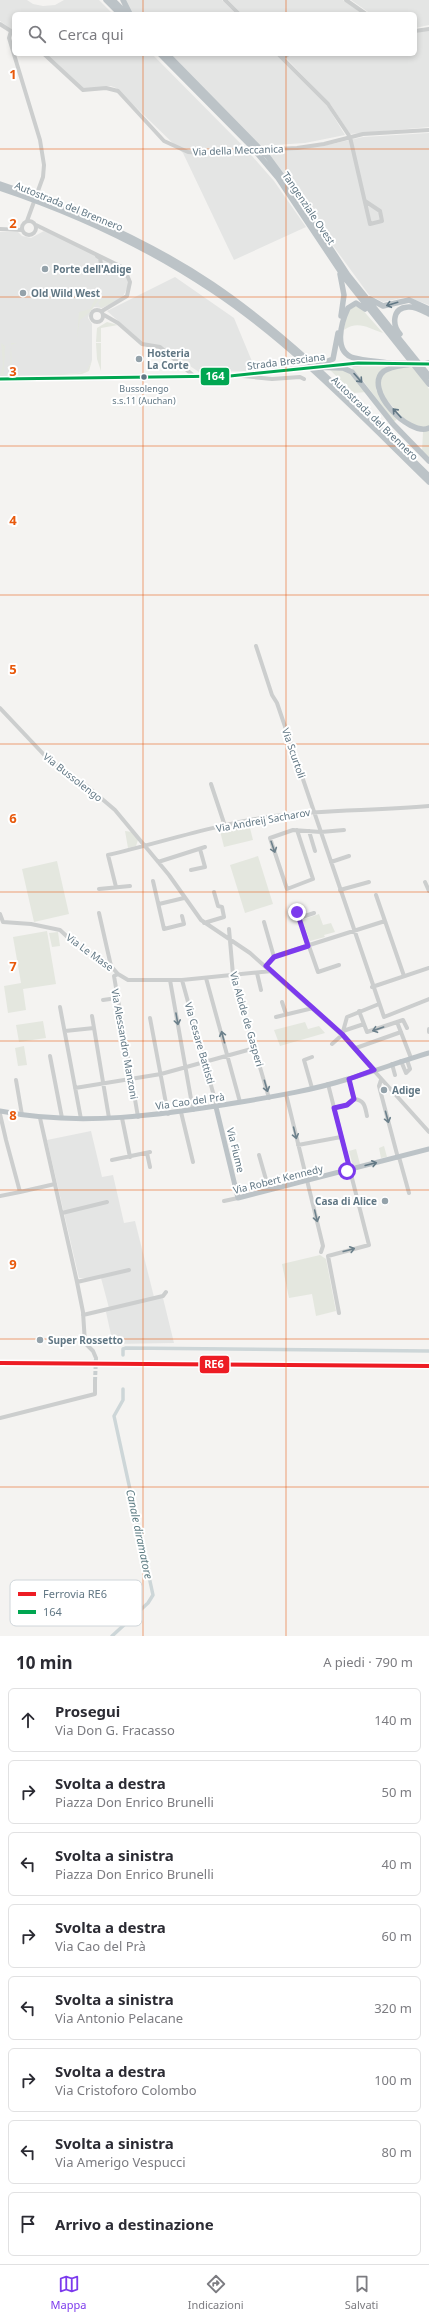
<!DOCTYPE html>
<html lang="it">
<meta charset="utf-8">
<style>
:root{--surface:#fff;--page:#f2f2f3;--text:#2b2b33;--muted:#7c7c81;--line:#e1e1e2;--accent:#7c3aed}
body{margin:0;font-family:"Noto Sans",sans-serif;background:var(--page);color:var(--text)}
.stop{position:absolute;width:12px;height:12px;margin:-9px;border:3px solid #7c3aed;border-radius:50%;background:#fff}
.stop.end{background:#7c3aed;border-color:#fff;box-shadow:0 1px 4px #0008}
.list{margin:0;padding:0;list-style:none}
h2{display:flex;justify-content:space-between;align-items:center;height:52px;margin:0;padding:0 16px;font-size:17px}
h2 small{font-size:13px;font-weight:400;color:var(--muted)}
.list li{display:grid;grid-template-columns:26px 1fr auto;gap:12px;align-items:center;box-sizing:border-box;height:64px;margin:0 8px 8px;padding:0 8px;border:1px solid var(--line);border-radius:6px}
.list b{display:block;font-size:15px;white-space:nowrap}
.list p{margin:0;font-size:13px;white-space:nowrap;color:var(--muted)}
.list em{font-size:13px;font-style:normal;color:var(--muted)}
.icon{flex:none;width:22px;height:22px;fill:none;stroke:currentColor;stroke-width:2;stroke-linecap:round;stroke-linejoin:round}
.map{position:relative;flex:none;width:429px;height:1636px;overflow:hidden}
.search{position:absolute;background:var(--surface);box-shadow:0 2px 6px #0003;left:12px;right:12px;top:12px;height:44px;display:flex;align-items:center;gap:10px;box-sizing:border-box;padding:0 14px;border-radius:6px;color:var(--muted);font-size:15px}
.sheet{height:628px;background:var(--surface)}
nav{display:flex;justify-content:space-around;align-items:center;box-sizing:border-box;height:56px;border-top:1px solid var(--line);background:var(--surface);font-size:11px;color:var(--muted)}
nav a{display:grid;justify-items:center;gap:2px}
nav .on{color:var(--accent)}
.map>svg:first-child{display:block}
</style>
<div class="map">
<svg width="429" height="1636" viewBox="0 0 429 1636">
<rect width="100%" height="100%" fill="#f4f3f1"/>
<path fill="#e4e5e4" d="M0,0H27L33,4L43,6L55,5L64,0H99L113,14H14V31L0,21Z
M124,0H222L236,14H132Z
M228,0H343L363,14H242Z
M351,0H429V25L415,28V14H371Z
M429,30V127L350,134L331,105L285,57L303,54H415V33Z
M46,54H152L245,148L274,181L306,227L234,260L183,153L116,88L111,86L85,89L81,87Z
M169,54H275L328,107L345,135L305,143L260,146Z
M429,133V305L407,297L383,302L369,295L361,284L264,151L323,146L363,137Z
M44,231L74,244L124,269L129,285L122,298L102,308L94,307L90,311L88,318L92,324V360L87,372L36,377H0V232H18L22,236L31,238Z
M175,277L234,318L256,371L199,372L190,366L187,368L160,346L143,343L107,311Z
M91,1131L102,1177L113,1175L124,1223L135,1221L154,1297L163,1298L174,1343L113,1344L106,1312L109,1308L101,1278H79L47,1140Z"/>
<path fill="#e4e7df" d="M96,297H101L89,313L80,320L77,338L79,312L90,309Z
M102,299H113L114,302L101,308L98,303Z
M355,306L360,307L383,333C368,328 358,320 344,330L347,312Z
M107,322L118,325L101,328V342H96L97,328Z
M1,343L5,346L4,375L10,374L11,343H17L11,345L12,370L17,373L18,376L79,373L87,370L92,360L89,371L82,374L9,377L0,375L3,365Z
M96,343H101V371L97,359Z
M353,366H387L378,376L376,390L398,418L394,422L361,378L352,369Z
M399,367H415L429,389V426L421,428L409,424L383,396L379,380L385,372Z
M329,369C351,368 354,377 367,392L354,393Z
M429,430V457L422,451L423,432Z
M249,824L253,840L224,847L220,831Z
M125,831L132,832L138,840L136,846L128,848Z
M258,856L273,904L245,913L230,865Z
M57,861L69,914L34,922L22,869Z
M319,914L323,925L331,923L335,932L324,935L325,937L310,941L302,920Z
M47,931L56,984L23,989L26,1010L8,1013L4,986L21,983L13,937Z
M58,932L60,946L52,947L49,933Z
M43,1021L46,1038L19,1042L16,1025Z
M305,1022L308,1029L319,1026L325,1033L280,1046L274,1030Z
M24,1046L27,1065L18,1066L15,1048Z
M384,1146L387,1157L381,1158L379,1148Z
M356,1149L360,1164L353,1166L349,1151Z
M320,1255L326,1259L336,1311L316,1316L312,1294L289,1298L282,1264Z"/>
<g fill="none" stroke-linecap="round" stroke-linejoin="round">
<path stroke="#cdd6d8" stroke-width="3.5" d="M123,1355V1349L126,1348L429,1351
M112,1636L148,1603L153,1595L114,1416L123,1400V1389"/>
<path stroke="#c8ced0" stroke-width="4" stroke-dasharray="4 2" stroke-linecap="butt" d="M95,1381L96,1358"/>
<path stroke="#cccece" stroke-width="4" d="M225,0L239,14
M346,0L366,14
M0,24L14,33
M11,31L9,38L40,140L44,165L43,177L27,221
M415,31L429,29
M44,54L83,90L106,88L118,91L164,141L188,152L203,153L297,148L324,144L363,134L429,130
M278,54L328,104L350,137L370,224L382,221L380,211L365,201
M282,58L289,54
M22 228a7 7 0 1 1 14 0a7 7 0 1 1-14 0Z
M36,225L124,268L130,282L127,296L102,311
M0,229L22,230
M97,256L100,258L101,264
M91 316a6 6 0 1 1 12 0a6 6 0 1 1-12 0Z
M104,315L118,323L142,344L160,347L195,377
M243,376L272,379L300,377L304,379
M256,646L272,695L277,703L384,1017L429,999
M0,708L49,760L88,787L115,810L169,875L201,920L250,953L342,1035L429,1132
M211,784L225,826
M297,830L313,879L287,889L270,838L293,830L321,832L344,830
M309,831L315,851
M158,862L205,847
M331,862L349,856
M191,870L205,867L200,849
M153,881L164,929L184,924L182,916
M425,882L429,891
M116,887L108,855C163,842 217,824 274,816C325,809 377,811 429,806
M99,889L130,886
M340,890L369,882
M376,895L404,976
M159,904L184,898
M297,912L318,972L339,965
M99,913L111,966
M0,914L3,922L31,924L60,930L74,943L110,965L118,974L128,980H182L272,971
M299,918L314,913
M264,922L274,957
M204,923L224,917L222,907L218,906L214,892
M229,929L233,975L269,1098
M266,966L271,960L278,955L385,921
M257,973L261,990
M118,974L114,976L138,1117
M206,978L240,1102
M170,980L193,1110
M182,980L217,1107
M372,987L429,968
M103,1000L117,998
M282,1002L286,1014
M60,1007L81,1119
M359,1011L367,1032L403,1020L407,1028
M92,1016L109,1118
M276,1017L313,1008
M150,1018L168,1114
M397,1022L411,1058
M429,1029V1032
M65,1031L94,1028
M343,1031L364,1024
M332,1044L342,1035L347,1017L379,1004
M356,1048L401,1032
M50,1056L62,1118
M401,1061L406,1073L410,1069L407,1060
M392,1064L395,1075
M16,1080L22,1115
M381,1080L379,1086L398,1158
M328,1084L369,1245L328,1256L339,1313
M75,1088L161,1074L255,1048
M312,1088L304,1060L312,1057
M286,1094L323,1246L321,1252
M354,1099C365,1100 365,1107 367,1116
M334,1108L347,1105L354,1099L349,1079
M181,1112L193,1162
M0,1114L6,1140L20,1192L55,1184
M40,1118L77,1282L83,1312L85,1343L93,1351L96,1358
M122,1118L130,1157
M298,1145L341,1137
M147,1153L150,1167
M259,1155L269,1190
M399,1157L409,1193
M112,1160L150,1152
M0,1196L20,1192
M224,1201L238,1198
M62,1213L107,1202
M77,1282L129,1270
M83,1315L163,1296L166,1292
M0,1418L95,1394V1381"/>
<path stroke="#bcc3c7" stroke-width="5" d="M386,363H406
M326,366L370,363
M0,379L230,376L312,367
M216,1107L238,1198L429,1149
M0,1111C80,1127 162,1115 241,1102C277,1096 313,1090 348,1079C375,1071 402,1061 429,1053"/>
<path stroke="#bcc3c7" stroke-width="5.5" d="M106,0L120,14
M113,0L127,14
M123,0L130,14
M160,54L252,147L278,178L344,277L429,384
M167,54L268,157L293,191L348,275L429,376
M0,184C75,209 146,240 212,284C292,338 360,409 429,476
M0,188C75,213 146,246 212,290C292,343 360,415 429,482
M340,274L344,295L341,316
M370,299L383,306L409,300L429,309
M365,309L356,303L348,308C341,323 333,352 354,358C365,361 378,361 389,363
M400,334C392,325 392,308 408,307C415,306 423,311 429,314
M411,364C402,366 392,366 384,371C362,388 409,437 429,428
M424,364L429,363
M318,365L333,359L338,333
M313,367L343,368L352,372L393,424L429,461"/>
<defs>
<path id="bus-1" d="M0,379L230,376L358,363L429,364"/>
</defs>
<use href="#bus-1" stroke="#fff" stroke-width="6"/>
<use href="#bus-1" stroke="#00a651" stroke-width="3"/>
<defs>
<path id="rail-1" d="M0,1363L429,1366"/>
</defs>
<use href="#rail-1" stroke="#fff" stroke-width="7"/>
<use href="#rail-1" stroke="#ed1c24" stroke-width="4"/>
</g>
<defs><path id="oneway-shaft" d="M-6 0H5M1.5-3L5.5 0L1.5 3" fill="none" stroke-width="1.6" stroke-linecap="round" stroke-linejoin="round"/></defs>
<g stroke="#617784">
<use href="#oneway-shaft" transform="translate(392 304) rotate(163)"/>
<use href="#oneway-shaft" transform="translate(358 378) rotate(48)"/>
<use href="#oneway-shaft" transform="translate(397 413) rotate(-132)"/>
<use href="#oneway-shaft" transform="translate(371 1164) rotate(-14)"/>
</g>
<g stroke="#6c808b">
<use href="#oneway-shaft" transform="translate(273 847) rotate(71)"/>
<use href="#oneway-shaft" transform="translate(177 1019) rotate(80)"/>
<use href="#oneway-shaft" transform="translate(378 1029) rotate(161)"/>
<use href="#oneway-shaft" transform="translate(223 1037) rotate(-105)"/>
<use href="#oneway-shaft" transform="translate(266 1086) rotate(74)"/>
<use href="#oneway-shaft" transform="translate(387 1117) rotate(75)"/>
<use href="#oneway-shaft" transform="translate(295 1133) rotate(76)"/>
<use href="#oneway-shaft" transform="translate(316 1216) rotate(77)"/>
<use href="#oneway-shaft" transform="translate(349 1250) rotate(-15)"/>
</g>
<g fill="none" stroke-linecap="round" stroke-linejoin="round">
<path stroke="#7c3aed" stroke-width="5" d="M297,912L308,946L274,957L266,966L342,1034L374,1070L349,1079L354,1099L347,1105L334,1108L350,1170L347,1171"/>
</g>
<path fill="none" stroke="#e8590c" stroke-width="1" stroke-opacity="0.55" d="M143,0V14M286,0V14M143,54V1636M286,54V1636M0,149H429M0,297H429M0,446H429M0,595H429M0,744H429M0,892H429M0,1041H429M0,1190H429M0,1339H429M0,1487H429"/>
<g fill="#94a2aa" stroke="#fff" stroke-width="1.5">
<circle cx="45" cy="269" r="4"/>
<circle cx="23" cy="293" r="4"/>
<circle cx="139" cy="359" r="4"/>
<circle cx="384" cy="1090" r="4"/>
<circle cx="385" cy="1201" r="4"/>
<circle cx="40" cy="1340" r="4"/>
</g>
<circle fill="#617784" stroke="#fff" stroke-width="1.5" cx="144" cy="377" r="3.5"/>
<g text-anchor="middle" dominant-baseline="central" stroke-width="4" stroke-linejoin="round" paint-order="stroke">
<g font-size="9" fill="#617784" stroke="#fff">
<text x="144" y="388">Bussolengo<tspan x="144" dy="12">s.s.11 (Auchan)</tspan></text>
</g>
<g font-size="10" fill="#617784" stroke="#fff">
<text transform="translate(238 150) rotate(-2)">Via della Meccanica</text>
<text transform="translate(69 206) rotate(22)">Autostrada del Brennero</text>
<text transform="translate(309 208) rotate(56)">Tangenziale Ovest</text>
<text transform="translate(286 361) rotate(-7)">Strada Bresciana</text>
<text transform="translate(375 418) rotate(44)">Autostrada del Brennero</text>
<text transform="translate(294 753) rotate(71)">Via Scurtoli</text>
<text transform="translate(73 777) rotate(38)">Via Bussolengo</text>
<text transform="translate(263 820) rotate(-10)">Via Andreij Sacharov</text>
<text transform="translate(90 952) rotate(36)">Via Le Mase</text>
<text transform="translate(247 1019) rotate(74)">Via Alcide de Gasperi</text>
<text transform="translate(200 1043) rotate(74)">Via Cesare Battisti</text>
<text transform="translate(125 1044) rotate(80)">Via Alessandro Manzoni</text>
<text transform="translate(190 1101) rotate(-8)">Via Cao del Prà</text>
<text transform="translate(236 1150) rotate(76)">Via Fiume</text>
<text transform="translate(278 1179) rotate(-14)">Via Robert Kennedy</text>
</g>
<g font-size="10" font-weight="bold" fill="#617784" stroke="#fff" text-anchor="start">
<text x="53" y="269">Porte dell'Adige</text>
<text x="31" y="293">Old Wild West</text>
<text x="147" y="353">Hosteria<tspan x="147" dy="12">La Corte</tspan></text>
<text x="392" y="1090">Adige</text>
<text x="377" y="1201" text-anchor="end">Casa di Alice</text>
<text x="48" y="1340">Super Rossetto</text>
</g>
<g font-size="11" font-style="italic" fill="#5c7b82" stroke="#fff">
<text transform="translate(140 1534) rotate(78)">Canale diramatore</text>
</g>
</g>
<rect x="10" y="1580" width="132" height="46" rx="6" fill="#fff" stroke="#d0d6da" stroke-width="1"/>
<rect x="18" y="1592" width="18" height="4" fill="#ed1c24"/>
<rect x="18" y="1610" width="18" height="4" fill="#00a651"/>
<g font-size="11" fill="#617784">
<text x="43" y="1598">Ferrovia RE6</text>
<text x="43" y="1616">164</text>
</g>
<g font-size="13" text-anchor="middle" font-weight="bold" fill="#e8590c" stroke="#fff" stroke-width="4" stroke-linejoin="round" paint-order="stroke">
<text x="13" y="79">1</text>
<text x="13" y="228">2</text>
<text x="13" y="376">3</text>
<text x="13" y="525">4</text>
<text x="13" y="674">5</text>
<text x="13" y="823">6</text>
<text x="13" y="971">7</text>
<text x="13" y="1120">8</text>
<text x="13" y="1269">9</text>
</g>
<g stroke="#fff" stroke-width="1.5">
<rect x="200" y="367" width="30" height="19" rx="4" fill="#00a651"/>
<rect x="199" y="1355" width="31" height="19" rx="4" fill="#ed1c24"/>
</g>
<g font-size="11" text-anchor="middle" font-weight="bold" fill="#fff">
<text x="215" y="380">164</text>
<text x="214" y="1368">RE6</text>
</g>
</svg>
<div class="stop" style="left:347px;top:1171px"></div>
<div class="stop end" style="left:297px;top:912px"></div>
<div class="search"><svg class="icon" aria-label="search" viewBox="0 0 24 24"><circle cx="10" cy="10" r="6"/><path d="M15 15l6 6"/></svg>Cerca qui</div>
</div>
<section class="sheet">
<h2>10 min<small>A piedi · 790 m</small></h2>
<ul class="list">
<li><svg class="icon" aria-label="ahead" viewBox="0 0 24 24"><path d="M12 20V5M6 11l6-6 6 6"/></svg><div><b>Prosegui</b><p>Via Don G. Fracasso</p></div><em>140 m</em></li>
<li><svg class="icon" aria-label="right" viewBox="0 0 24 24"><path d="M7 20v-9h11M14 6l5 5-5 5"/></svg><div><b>Svolta a destra</b><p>Piazza Don Enrico Brunelli</p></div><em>50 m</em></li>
<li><svg class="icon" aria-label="left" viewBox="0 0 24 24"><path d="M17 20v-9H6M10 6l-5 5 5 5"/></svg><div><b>Svolta a sinistra</b><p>Piazza Don Enrico Brunelli</p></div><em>40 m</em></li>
<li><svg class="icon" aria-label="right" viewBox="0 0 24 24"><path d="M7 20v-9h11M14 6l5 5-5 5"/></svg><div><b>Svolta a destra</b><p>Via Cao del Prà</p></div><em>60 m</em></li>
<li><svg class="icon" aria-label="left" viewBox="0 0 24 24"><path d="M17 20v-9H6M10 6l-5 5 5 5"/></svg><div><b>Svolta a sinistra</b><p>Via Antonio Pelacane</p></div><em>320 m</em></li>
<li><svg class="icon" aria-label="right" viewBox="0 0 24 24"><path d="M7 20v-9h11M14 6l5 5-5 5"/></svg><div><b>Svolta a destra</b><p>Via Cristoforo Colombo</p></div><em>100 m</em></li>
<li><svg class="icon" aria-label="left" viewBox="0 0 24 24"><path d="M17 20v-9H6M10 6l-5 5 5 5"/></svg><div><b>Svolta a sinistra</b><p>Via Amerigo Vespucci</p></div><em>80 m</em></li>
<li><svg class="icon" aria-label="arrive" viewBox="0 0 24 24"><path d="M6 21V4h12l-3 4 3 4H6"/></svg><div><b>Arrivo a destinazione</b></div></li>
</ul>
</section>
<nav>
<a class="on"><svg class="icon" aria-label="map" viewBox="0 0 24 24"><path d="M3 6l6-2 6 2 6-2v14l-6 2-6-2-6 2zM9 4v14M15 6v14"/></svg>Mappa</a>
<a><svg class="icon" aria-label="directions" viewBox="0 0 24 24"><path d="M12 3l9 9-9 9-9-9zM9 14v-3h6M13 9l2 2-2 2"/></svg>Indicazioni</a>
<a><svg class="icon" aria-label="saved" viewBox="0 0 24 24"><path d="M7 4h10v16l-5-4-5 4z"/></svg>Salvati</a>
</nav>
